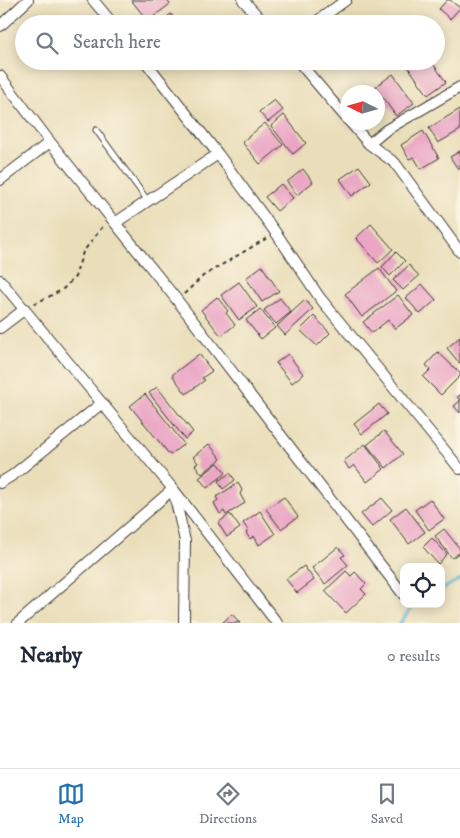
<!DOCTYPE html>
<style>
:root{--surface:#fff;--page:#f2f2f3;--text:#1f2937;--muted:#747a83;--line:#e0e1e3;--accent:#1f6fb2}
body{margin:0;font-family:"IM FELL DW Pica",serif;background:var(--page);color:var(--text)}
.controls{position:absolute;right:15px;bottom:15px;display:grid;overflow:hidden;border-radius:10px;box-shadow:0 2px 12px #0003}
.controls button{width:45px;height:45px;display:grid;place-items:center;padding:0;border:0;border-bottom:1px solid var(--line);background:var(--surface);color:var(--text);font:25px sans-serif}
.compass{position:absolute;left:340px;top:85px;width:45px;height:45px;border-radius:50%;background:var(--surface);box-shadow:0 2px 12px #0003;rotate:275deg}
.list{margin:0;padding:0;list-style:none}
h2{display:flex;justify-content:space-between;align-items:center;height:65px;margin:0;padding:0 20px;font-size:21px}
h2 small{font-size:16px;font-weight:400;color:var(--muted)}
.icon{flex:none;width:28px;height:28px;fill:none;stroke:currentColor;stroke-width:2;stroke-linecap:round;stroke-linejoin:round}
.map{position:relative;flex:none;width:460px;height:623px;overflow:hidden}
.search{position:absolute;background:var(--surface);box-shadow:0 2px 12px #0003;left:15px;right:15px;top:15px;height:55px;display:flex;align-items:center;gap:12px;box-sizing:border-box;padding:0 18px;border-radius:28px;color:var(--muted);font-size:19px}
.sheet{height:145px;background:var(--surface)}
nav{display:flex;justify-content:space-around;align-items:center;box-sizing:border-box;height:70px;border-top:1px solid var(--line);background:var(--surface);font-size:14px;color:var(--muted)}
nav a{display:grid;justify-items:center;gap:2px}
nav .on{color:var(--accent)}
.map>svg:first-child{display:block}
</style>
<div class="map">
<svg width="460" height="623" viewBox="0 0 460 623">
<rect width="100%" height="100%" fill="#fcf5e5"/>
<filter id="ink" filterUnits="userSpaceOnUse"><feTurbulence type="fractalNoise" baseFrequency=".02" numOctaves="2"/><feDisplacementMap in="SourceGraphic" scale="10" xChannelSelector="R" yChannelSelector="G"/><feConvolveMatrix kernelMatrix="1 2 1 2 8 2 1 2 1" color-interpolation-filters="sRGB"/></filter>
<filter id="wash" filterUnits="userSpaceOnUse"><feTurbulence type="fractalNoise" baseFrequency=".0096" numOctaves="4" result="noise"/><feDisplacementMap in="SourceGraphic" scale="20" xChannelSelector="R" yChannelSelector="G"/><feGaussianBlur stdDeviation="1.12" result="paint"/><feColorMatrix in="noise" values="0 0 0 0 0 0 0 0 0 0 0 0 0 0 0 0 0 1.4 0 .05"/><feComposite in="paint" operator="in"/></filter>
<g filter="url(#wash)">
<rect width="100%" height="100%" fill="#eadeba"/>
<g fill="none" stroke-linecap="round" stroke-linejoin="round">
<path stroke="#4eb2cc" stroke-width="3" d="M441,590L460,579
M400,623L410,610L418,604"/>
</g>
<g id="blocks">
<path fill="#eaa6c4" d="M131,0H166L170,4L148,21Z
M447,0H450L460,8L450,19L439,9Z
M171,14L176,21L180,19L183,24H157Z
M229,18L233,24H222Z
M416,61H431L446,82L428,95L408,67Z
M393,74L414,103L396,116L375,87Z
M274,100L283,110L268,122L259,112Z
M460,109V130L438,143L429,128Z
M284,115L306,143L293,154L271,126Z
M265,123L283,145L260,164L242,142Z
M423,131L439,158L421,169L414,157L409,159L401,145Z
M460,151V167L458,169L450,157Z
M359,166L371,182L352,196L340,179Z
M303,169L313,182L297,195L287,182Z
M281,184L293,198L277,211L265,197Z
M371,224L393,249L378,263L356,238Z
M396,252L405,261L390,276L382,267Z
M409,265L419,276L403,290L393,280Z
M262,266L279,291L262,302L246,278Z
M379,268L396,291L362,317L345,294Z
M239,282L257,307L239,320L221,295Z
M422,284L436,300L420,314L406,298Z
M398,295L413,315L395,329L388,320L372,333L363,322Z
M217,297L228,311L226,313L235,325L221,336L201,310Z
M280,298L291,312L276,324L264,310Z
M305,300L313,309L285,335L277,326Z
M260,309L275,328L261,339L246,320Z
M314,316L330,333L317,346L300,330Z
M460,337V364L447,348Z
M438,352L460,373V376L441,395L423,377L430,370L426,365Z
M199,354L212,371L202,378L205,380L186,394L172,375Z
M288,354L303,374L292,383L276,363Z
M157,387L193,432L185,439L149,393Z
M145,394L184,444L170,455L130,406Z
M460,395V413L454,406L460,401L457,397Z
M379,404L387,414L362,434L354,424Z
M384,431L403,454L386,468L367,445Z
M209,444L221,459L202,474L195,465L198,463L193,457Z
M365,444L384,469L367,482L354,465L349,469L344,461Z
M218,463L226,473L207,488L199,478Z
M230,473L235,480L223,489L218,481Z
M238,483L242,490L240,494L245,503L226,515L224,511L220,514L214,503L218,500L216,497Z
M284,497L298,517L281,529L266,509Z
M382,498L392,510L372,527L361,514Z
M430,499L444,519L429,530L415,510Z
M406,507L425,532L409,544L390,519Z
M260,511L275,534L259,545L254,536L250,539L246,533L248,530L243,523Z
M230,514L240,528L227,537L218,523Z
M444,529L460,549V552L452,558L435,536Z
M432,538L447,554L438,564L423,547Z
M338,547L345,555L341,557L348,565L325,584L312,568Z
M304,566L314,580L297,593L286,579Z
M346,571L351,576L355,572L366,584L361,589L366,594L346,613L325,591Z
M232,614L240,623H222Z"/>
</g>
</g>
<g filter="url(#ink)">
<use href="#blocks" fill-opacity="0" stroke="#3b3934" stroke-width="1"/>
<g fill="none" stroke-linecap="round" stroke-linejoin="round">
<defs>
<path id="lane" d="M96,130L148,201"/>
<path id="street" d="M93,0L113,24
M243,0L265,24
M313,24L346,0
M0,26L28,0
M145,61L218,154L276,233L320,298L460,469
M298,61L348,120
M0,76L50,142L177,300L403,594
M350,122L369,144L395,163L460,252
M369,144L386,130L460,87
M0,180L50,142
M115,223L218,154
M0,280L173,489L277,623
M0,328L25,309
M0,483L13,475L102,403
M18,623L173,489L185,541L184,623"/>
</defs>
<use href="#lane" stroke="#3b3934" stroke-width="7"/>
<use href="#street" stroke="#3b3934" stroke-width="12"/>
<path stroke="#3b3934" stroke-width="2" stroke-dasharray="4 4" stroke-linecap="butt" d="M184,294L203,276L267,238
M34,304L62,290L75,277L83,252L104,225"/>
<use href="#lane" stroke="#fff" stroke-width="5"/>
<use href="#street" stroke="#fff" stroke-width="10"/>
</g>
</g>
</svg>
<div class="controls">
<button><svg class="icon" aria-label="locate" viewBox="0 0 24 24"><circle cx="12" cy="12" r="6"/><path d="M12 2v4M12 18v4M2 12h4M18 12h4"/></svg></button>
</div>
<svg class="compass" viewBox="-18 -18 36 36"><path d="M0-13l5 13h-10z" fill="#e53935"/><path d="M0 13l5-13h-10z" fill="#747a83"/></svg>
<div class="search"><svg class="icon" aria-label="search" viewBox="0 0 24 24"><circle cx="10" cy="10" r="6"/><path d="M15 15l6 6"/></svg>Search here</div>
</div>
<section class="sheet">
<h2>Nearby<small>0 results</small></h2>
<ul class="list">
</ul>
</section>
<nav>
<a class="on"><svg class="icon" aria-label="map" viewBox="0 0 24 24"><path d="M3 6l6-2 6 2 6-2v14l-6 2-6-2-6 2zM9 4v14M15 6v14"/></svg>Map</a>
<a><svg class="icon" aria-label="directions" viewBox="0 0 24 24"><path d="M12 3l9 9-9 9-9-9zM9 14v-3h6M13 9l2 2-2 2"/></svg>Directions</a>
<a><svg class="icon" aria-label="saved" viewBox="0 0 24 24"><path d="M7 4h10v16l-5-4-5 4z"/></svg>Saved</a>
</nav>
